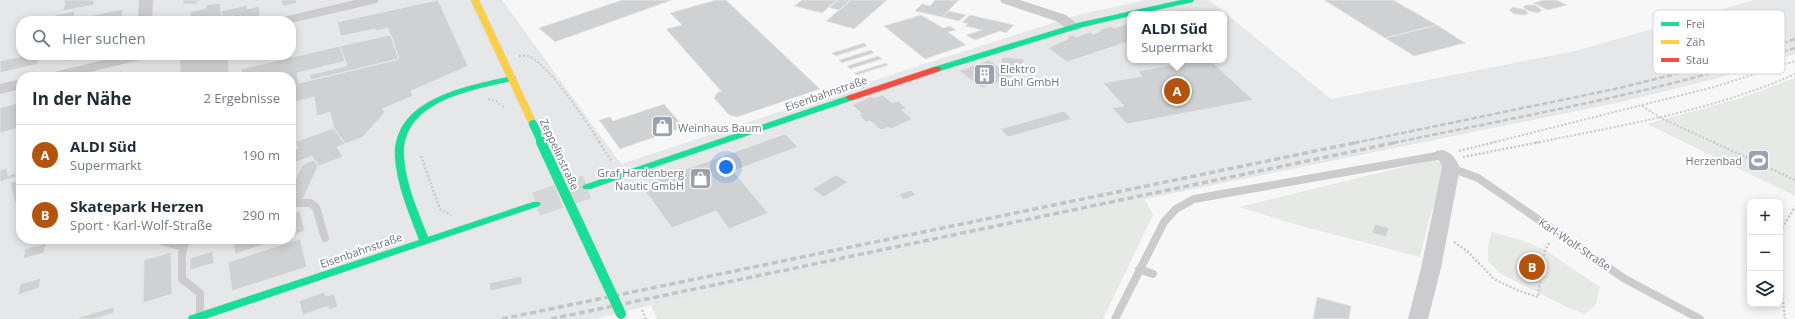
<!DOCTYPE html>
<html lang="de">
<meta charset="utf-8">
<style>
:root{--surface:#fff;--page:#f6f6f7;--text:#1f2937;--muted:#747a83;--line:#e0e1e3;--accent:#b45309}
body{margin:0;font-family:"Open Sans",sans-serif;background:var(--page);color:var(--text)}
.controls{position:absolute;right:12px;bottom:12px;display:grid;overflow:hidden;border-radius:8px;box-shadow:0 2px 10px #0003}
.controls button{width:36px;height:36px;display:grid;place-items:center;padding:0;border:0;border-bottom:1px solid var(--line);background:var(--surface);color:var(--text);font:20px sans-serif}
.you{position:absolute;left:726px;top:167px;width:14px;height:14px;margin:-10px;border:3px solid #fff;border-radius:50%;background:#1a73e8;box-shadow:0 0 0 6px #1a73e833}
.badge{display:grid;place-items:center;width:26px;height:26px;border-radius:50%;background:var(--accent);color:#fff;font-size:13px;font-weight:700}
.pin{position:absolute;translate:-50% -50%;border:2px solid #fff;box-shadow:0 1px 4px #0006}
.popup{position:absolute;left:1127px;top:11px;width:100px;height:52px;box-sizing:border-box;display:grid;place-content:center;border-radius:8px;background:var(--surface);filter:drop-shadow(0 1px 3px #0005);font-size:13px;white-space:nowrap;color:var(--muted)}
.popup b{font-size:15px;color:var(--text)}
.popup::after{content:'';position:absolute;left:50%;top:100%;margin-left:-8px;border:8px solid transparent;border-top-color:var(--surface)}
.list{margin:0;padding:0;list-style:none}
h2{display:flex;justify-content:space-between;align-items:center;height:52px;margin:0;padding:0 16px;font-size:17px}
h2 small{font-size:13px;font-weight:400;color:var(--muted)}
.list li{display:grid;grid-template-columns:26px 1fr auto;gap:12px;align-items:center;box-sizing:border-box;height:60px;padding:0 16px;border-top:1px solid var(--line)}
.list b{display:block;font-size:15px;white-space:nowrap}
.list p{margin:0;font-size:13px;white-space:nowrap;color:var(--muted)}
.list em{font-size:13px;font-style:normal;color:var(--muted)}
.icon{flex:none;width:22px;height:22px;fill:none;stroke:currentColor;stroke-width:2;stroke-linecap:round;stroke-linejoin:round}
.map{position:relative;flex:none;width:1795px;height:319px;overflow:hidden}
.search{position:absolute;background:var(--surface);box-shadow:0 2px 10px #0003;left:16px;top:16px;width:280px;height:44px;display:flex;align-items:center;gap:10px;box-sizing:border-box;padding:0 14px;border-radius:16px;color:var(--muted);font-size:15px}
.panel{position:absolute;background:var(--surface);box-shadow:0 2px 10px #0003;left:16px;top:72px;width:280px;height:172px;border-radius:16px}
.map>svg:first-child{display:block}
</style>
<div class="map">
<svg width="1795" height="319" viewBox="0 0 1795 319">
<rect width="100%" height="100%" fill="#f7f7f7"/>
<path fill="#e5e7e8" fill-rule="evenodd" d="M0,0H502L621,164L915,67L1081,14L1146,0H1209L1331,99L1575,51L1754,0H1795V54L1750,70L1621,102L1145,199L695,297L651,305L595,319H0ZM1130,14H1224V60H1130ZM21,21H291V55H21ZM21,77H291V239H21Z"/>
<path fill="#e6e9e5" d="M1795,78V196L1647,124L1741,98Z
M1436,159L1444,166L1440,187L1430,216L1420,257L1298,225L1239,207Z
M1145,199L1153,215L1103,319H657L651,305L695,297Z
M1492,232L1524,241L1545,250L1600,287L1595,306L1585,314L1569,308L1501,274L1488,261V246Z"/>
<path fill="#d0d1d2" stroke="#e6e6e6" d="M65,0H94V5L63,11Z
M183,0H206L199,1L196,4H183Z
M281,0H296L297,3L283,6Z
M438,0L468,66L411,91L413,96L382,109L385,112L363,137L345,144L334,128L330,112L317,116L314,97L291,103V77H242L241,69L340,46L345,61L297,73L299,83L399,59L388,28L376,31L375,29L341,36L337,22Z
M622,0H672L555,42L539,28Z
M716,0H726L820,89L737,117L729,115L714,98L717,93L721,91L666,29L682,25L670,13Z
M802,0H838L822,13L794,6Z
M838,0H851L839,10L828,7Z
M851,0H887L854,29L826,21Z
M935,0H959L942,17L915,11L922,4L930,6Z
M1324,0H1393L1437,25L1385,38Z
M1544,0H1557L1567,5L1548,10L1533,3Z
M220,3L222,21H191L190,12L206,8V5Z
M247,5V9L259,6L260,16L238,21H222L221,11Z
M1526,5H1535L1542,10L1538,13L1529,11L1523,7Z
M1513,7L1526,10L1528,14L1523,15L1514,14L1509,10Z
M123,9L122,21H54L55,15L75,11L74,19Z
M949,11L966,15L959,21L942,17Z
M921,15L943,28L950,26L956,30L948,32L966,45L925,59L884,26Z
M970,15L1014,25L1006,33L1000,31L975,40L966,35L982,30L965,26L968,24L962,22Z
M1130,23V41L1067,62L1048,48L1068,39V36L1072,35L1076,37L1090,32L1093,34L1101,31L1098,30L1111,26L1114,28Z
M1437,25L1465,43L1414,56L1385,38Z
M391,35L399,59L311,80L309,75L347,66L340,46Z
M864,43L867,46L836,56L832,53Z
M871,50L874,53L842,63L839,60Z
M27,55H39L38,64L0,73V61Z
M66,55H94L65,61Z
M192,55H228L229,77H180V58Z
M878,56L882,59L850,69L847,66Z
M1002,57L1024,59L1022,71L1000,69Z
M989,60L1012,77L982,88L959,71Z
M1199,60H1210L1253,100L1127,124L1112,108L1124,106L1103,83L1142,76L1138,71Z
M886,63L888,65L857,75L854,73Z
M883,95L892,103L898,101L906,108L902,110L912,119L891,129L889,127L881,130L870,121L866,122L859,115L862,114L852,105L872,96L873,98Z
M21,102V127L0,133V108Z
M664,104L684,127L620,149L599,120L610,117L613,121Z
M1064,111L1072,119L1008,137L1000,129Z
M334,128L345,144L337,147L343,157L318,166L312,156L291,164V150L299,148L295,142Z
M785,134L798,147L733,171L768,213L729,229L716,211L672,228L641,185Z
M315,160L318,166L303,199L291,200V188L303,164Z
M7,168L8,176L15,173L16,177L0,182V170Z
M836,175L848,182L824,197L812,189Z
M21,179V205L16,206L10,183Z
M911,190L916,195L903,200L899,194Z
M300,211L305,231L291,236V214Z
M1375,224L1389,228L1386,237L1372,233Z
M233,239H280L235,254Z
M300,239L307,267L232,291L228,262Z
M46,243L44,253L23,259L25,249Z
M213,251L214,263L190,270V258Z
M171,252L172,294L143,303L144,260Z
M522,276V284L490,291L489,283Z
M41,278L39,288L18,295L20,284Z
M324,292L326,296L334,294L338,307L329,310L328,306L303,315L299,301Z
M1317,297L1351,306L1349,319H1313Z
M114,307V313L94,319H74Z"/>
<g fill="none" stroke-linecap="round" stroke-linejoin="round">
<path stroke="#d4d6da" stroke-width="24" stroke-dasharray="24 12" stroke-linecap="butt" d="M536,204L587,187"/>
<defs>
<path id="fast" d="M1181,0H1194L1193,2L1138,14H1130V16L1083,27L940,71H934L933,69L934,67L1078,23Z
M512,76H515L516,78L515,80C473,90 400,100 404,158C406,185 418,211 428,237L533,202H539L541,204L539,206L205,319H188L189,316L419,240C409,213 397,186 395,157C393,98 467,86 512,76Z
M847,96H850L854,98L853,100L590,189H584L582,187L584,185Z"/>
<path id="slow" d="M471,0H479L537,124L536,126H530L529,124Z"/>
<path id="jam" d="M934,67H940L941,69L940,71L853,100H850L846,98L847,96Z"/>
</defs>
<use href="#fast" stroke="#d3d4d5" stroke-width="1"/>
<use href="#slow" stroke="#d3d4d5" stroke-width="1"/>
<use href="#jam" stroke="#d3d4d5" stroke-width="1"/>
<path stroke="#cacacb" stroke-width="2" stroke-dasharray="2 2" stroke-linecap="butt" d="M519,56C522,56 526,55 528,56C548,63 588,124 600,143
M488,99L496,101L505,108
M1642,106L1661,118L1715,143
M1491,143L1714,87L1795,61
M1535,143C1623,125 1712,111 1795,74"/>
<path stroke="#cacacb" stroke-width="2.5" stroke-dasharray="2 2" stroke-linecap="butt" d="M599,142L612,162
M1713,142L1795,180
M1459,151L1495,142
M421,156L440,209L451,215
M1463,157L1540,142
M1780,231L1795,207
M1454,242L1467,251L1494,279L1517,290L1538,297L1545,250L1550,242
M1780,274L1785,319"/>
<path stroke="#ccccce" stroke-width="8" d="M1451,168L1478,178L1625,279L1700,319
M291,203H310L316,207L325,238
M159,239L164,242L183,247
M187,239L182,253V279L200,293V317
M1139,269L1153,274
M1115,319L1164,222L1176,209L1194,199L1442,155"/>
<path fill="#ccccce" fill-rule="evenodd" d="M139,0H153L152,21H138Z
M355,0H379L377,3L291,23V21H277L279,18Z
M1000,0H1020L1066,15L1081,27L1079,30H1069L1056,21L1002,3Z
M125,55H150L148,58L70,77H43L46,74Z
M21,79V89L0,94V84Z
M1442,150C1452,152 1456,159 1460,168L1441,268L1428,319H1408L1421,268L1442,168L1440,162L1434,155L1436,151Z"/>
<use href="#fast" fill="#16e098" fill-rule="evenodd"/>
<use href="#slow" fill="#ffcf43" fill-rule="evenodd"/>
<use href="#jam" fill="#f24e42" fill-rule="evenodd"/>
<path stroke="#c3c4c5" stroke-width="2.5" stroke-dasharray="5.5 2.5" stroke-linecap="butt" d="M1354,143L1615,89L1737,59L1795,39
M1393,143C1528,115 1664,91 1795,48"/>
<path stroke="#c3c4c5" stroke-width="3.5" stroke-dasharray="6 3.5" stroke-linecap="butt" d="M502,319L1359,142
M551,319L1398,142"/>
<defs>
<path id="fast-bridge-far1" d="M533,124L542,143"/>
<path id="fast-bridge" d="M541,142L621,314"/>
</defs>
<use href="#fast-bridge-far1" stroke="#d3d4d5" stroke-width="9" stroke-linecap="butt"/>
<use href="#fast-bridge" stroke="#d3d4d5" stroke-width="11" stroke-linecap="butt"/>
<path stroke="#cacacb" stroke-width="2.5" stroke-dasharray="2 2" stroke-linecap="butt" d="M642,310L646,319"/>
<use href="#fast-bridge-far1" stroke="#16e098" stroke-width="8"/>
<use href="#fast-bridge" stroke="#16e098" stroke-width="10"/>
</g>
<defs>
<symbol id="building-square" viewBox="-11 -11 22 22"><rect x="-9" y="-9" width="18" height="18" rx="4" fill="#9ca2ac" stroke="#fff"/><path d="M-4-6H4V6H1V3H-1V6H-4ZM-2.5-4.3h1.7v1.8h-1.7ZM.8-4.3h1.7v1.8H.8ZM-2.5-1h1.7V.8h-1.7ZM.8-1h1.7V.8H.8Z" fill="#fff"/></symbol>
<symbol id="shop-square" viewBox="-11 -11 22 22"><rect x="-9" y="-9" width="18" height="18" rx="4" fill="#9ca2ac" stroke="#fff"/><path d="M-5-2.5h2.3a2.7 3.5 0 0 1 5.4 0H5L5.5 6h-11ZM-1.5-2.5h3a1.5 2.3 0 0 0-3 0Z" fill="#fff"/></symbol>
<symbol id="stadium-square" viewBox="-11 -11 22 22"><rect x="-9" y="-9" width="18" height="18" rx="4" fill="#9ca2ac" stroke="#fff"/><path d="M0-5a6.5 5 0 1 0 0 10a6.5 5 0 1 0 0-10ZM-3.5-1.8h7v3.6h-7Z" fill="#fff"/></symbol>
</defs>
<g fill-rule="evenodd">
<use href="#building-square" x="972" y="62" width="25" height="25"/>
<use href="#shop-square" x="650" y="114" width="25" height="25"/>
<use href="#stadium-square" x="1746" y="148" width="25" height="25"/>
<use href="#shop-square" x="688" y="166" width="25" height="25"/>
</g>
<g text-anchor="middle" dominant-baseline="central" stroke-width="4" stroke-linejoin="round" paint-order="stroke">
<g font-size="11" fill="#6b7483" stroke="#fff" text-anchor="start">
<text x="1000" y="68">Elektro<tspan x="1000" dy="13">Buhl GmbH</tspan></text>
<text x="678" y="127">Weinhaus Baum</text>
<text x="1742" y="160" text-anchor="end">Herzenbad</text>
<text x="684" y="172" text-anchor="end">Graf Hardenberg<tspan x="684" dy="13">Nautic GmbH</tspan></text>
</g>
<g font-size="11" fill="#6b7483" stroke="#fff">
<text transform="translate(826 93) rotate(-19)">Eisenbahnstraße</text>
<text transform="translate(560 154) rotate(65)">Zeppelinstraße</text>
<text transform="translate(1575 244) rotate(34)">Karl-Wolf-Straße</text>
<text transform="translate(361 250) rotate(-19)">Eisenbahnstraße</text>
</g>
</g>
<rect x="1653" y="10" width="132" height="64" rx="6" fill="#fff" stroke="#d3d5da" stroke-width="1"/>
<rect x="1661" y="22" width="18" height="4" fill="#16e098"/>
<rect x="1661" y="40" width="18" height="4" fill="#ffcf43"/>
<rect x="1661" y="58" width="18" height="4" fill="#f24e42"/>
<g font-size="11" fill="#6b7483">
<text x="1686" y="28">Frei</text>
<text x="1686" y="46">Zäh</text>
<text x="1686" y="64">Stau</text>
</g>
</svg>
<div class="controls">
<button>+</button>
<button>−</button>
<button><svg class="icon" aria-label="layers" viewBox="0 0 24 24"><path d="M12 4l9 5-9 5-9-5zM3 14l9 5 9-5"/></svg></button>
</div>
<div class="you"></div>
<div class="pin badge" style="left:1177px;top:91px">A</div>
<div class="popup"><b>ALDI Süd</b>Supermarkt</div>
<div class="pin badge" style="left:1532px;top:267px">B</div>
<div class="search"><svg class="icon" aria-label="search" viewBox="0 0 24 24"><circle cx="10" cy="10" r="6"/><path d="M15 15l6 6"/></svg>Hier suchen</div>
<section class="panel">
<h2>In der Nähe<small>2 Ergebnisse</small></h2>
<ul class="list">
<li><span class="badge">A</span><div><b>ALDI Süd</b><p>Supermarkt</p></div><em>190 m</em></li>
<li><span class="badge">B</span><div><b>Skatepark Herzen</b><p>Sport · Karl-Wolf-Straße</p></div><em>290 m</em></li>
</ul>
</section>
</div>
